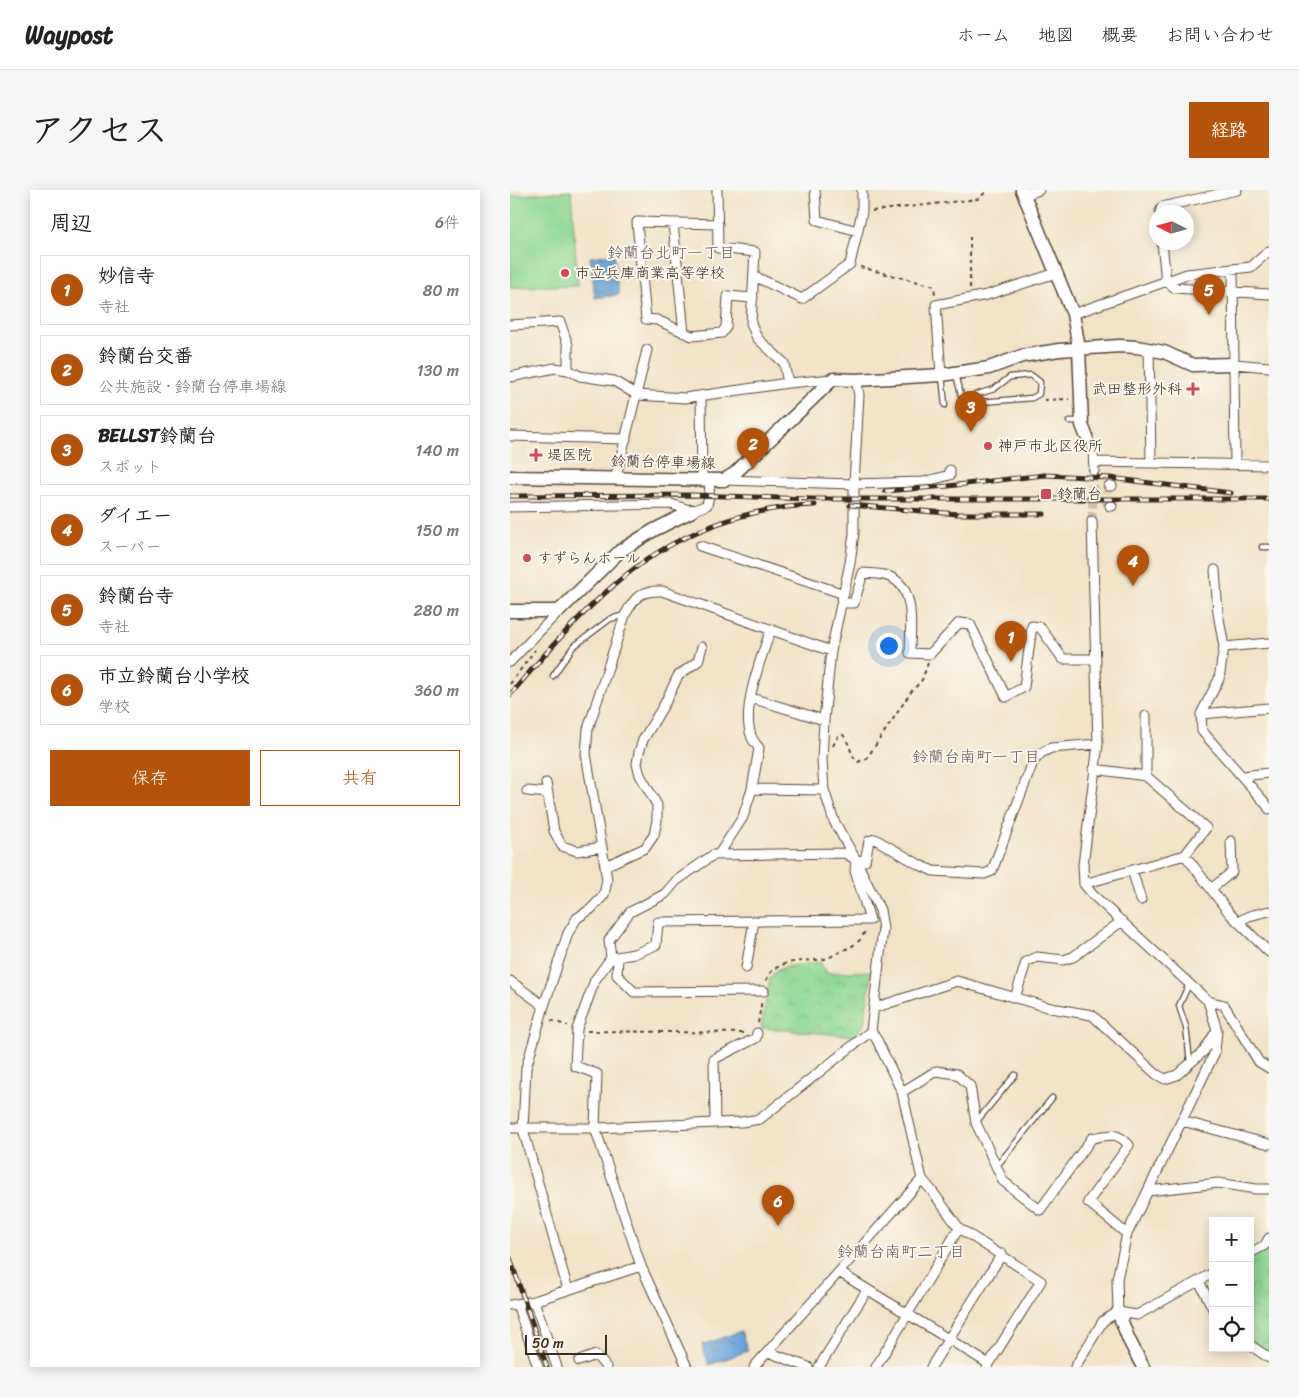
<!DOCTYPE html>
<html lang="ja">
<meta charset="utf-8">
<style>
:root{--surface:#fff;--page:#f6f6f6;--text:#222;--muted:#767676;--line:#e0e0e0;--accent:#b45309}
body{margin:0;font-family:Sriracha,"Klee One",sans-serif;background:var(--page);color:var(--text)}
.controls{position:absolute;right:15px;bottom:15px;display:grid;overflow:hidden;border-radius:0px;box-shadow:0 2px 12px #0003}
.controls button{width:45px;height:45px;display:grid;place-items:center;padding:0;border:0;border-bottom:1px solid var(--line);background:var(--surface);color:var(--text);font:25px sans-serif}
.compass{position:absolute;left:639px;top:15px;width:45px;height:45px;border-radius:50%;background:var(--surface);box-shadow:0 2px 12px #0003;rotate:275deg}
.scale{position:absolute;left:15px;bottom:12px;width:82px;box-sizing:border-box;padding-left:5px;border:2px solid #3b2a1e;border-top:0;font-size:14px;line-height:18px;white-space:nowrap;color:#3b2a1e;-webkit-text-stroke:4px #fbf7ec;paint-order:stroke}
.you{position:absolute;left:378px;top:455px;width:18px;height:18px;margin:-12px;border:4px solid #fff;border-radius:50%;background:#1a73e8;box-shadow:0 0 0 8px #1a73e833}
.badge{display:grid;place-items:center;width:32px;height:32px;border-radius:50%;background:var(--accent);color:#fff;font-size:16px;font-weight:700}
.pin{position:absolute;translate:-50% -41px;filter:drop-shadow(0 1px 2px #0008)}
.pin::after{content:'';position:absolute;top:26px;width:18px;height:15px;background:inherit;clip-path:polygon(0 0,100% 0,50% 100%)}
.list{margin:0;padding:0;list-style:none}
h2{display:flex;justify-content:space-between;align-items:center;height:65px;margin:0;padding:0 20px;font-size:21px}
h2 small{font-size:16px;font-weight:400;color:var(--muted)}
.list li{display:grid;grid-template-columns:32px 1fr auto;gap:15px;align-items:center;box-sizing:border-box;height:70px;margin:0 10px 10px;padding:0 10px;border:1px solid var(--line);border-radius:0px}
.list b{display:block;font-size:19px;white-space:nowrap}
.list p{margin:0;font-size:16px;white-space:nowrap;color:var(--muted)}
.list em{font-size:16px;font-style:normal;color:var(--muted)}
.actions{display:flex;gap:10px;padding:15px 20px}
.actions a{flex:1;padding:11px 0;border:1px solid var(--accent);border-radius:0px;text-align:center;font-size:18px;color:var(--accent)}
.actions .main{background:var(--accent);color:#fff}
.icon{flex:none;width:28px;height:28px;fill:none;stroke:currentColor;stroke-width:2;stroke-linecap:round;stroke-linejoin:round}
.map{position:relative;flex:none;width:759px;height:1177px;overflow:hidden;border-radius:0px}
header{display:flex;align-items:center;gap:30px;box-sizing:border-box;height:70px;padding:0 25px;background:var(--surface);border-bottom:1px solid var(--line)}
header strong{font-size:24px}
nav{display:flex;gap:28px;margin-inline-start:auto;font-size:18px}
.intro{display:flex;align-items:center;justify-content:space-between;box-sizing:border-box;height:120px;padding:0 30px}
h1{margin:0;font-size:35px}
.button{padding:12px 22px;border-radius:0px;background:var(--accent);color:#fff;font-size:18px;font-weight:700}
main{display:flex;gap:30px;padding:0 30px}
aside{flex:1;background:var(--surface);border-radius:0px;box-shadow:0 2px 12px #0003}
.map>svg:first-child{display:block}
</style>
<header>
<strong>Waypost</strong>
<nav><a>ホーム</a><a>地図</a><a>概要</a><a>お問い合わせ</a></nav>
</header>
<div class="intro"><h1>アクセス</h1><a class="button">経路</a></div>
<main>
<aside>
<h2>周辺<small>6件</small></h2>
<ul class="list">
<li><span class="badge">1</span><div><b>妙信寺</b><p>寺社</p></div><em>80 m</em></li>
<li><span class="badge">2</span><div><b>鈴蘭台交番</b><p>公共施設 · 鈴蘭台停車場線</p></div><em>130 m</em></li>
<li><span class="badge">3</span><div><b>BELLST鈴蘭台</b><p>スポット</p></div><em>140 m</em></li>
<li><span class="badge">4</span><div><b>ダイエー</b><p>スーパー</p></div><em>150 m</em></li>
<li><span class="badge">5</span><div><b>鈴蘭台寺</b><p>寺社</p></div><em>280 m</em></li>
<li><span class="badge">6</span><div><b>市立鈴蘭台小学校</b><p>学校</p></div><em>360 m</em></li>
</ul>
<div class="actions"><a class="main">保存</a><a>共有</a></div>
</aside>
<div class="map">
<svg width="759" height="1177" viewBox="0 0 759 1177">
<defs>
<pattern id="park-crowns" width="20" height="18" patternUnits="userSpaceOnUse" patternTransform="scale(1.25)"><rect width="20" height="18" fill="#8ed792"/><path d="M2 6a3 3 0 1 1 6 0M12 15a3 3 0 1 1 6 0" fill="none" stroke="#7bb97d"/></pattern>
<pattern id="water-ripples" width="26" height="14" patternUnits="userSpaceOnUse" patternTransform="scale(1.25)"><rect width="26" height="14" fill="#66a3d7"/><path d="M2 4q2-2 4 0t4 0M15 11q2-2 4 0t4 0" fill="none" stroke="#5585ae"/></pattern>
</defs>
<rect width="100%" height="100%" fill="#fbf7ec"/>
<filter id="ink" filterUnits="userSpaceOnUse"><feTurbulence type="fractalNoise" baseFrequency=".02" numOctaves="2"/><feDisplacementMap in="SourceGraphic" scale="10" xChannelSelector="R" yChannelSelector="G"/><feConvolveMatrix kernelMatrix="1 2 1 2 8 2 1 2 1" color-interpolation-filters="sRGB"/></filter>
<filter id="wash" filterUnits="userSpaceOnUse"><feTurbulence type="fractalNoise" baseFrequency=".0096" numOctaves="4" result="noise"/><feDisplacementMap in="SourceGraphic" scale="20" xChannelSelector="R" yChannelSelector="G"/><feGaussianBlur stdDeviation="1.12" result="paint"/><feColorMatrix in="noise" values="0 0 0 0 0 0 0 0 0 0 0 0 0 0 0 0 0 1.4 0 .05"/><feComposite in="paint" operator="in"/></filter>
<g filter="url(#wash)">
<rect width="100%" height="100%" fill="#f1e3c6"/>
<path fill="url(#park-crowns)" stroke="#648058" d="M310,772L317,783L362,781L354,835L344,846L251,838L260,788L266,781L275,777Z
M751,1062H759V1164L740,1150V1068Z"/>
<path fill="#8ed792" stroke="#648058" d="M61,1L68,96L0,97V6Z"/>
<path fill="url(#water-ripples)" stroke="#50667a" d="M104,64L109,105L85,108L80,67Z
M231,1141L238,1161L199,1175L192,1155Z"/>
</g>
<g filter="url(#ink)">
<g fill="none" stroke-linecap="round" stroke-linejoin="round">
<path stroke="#cdbea4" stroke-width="9" stroke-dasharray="9 4.5" stroke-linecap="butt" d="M597,316V296H602
M582,331L584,281"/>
<defs>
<path id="lane" d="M446,184L452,209L484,199L500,187L521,185L530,192L529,204L522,208L471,212L452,209
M432,186L435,215
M559,231H571
M752,357H759
M43,486L63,457L100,429L115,425
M679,794L669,816L676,837L680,872
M467,931L505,885
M486,977L542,908"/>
<path id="street" d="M207,0L208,58L245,62L241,133L247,148L274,173L278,193
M305,0L307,30L348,41
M514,5L529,0
M650,22L652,17L727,0
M163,33L174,143
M208,34L127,32L136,129L147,130L182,146L212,143L216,137L218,106L243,108
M652,52L656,91L665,98L759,104
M723,79L725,273
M244,86L292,109L340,74L352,22V0
M563,124L677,84L741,77L759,61
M0,135L50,132L58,155V180L70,186L104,191L127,205L175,208L278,193L323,189
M639,159L641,272
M724,174L759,177
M431,185L426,115L477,105L546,83
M0,187L45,178L58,180
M346,190L349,205L344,294V343L340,373L321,461L314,530L312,570L314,600L324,631L346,670L370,720L373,739L361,841L367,850L392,902L412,989L422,1001L449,1038L531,1091L477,1177
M191,206L192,289
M576,245L583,258L584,281
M0,246L116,249
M584,272L759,275
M106,287L137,160
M215,290L344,294L413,292L440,285V280
M599,296H602
M600,316H602
M0,317L161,314L182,321L197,315L199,306L200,289
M582,331L588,554L573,675L574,694L583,705L698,811L714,815L749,872L759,878
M190,356L334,404
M705,380L708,423L714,457L709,489L691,524L692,541L756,614L759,619
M332,413H344L353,383C362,384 375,383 384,389C406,402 400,441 400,463L420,464L449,433L460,434L496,507L514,497L522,436L530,437L553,469H586
M714,457L759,453
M0,472L49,421
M241,508L314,530
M691,524L759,518
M636,526V586
M732,586L759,583
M36,593L44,641L52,656L67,661L92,657
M242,599L314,600
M17,601L38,603
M209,664L233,627L242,599L249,558C246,554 242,550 241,545C231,518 252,466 261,439
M675,665L720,724L759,762
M95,676L135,658L144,645L147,630V615L130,585L127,574L129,562L133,550L155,513L168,486L188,471L192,457
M622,680L631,710
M574,694L675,665L696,638L636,586L584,579
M701,699L722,682L721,651
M728,732L739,726L759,721
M108,767L107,785L124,802L254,801
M101,768L124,764L146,755L148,732L360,730L345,681L346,672
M236,778L244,731
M0,791L34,816
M505,808L516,772L527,767L553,770L563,767L612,731
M364,818L447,791L541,818L582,825L646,884L655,889L667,885L694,861L707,840
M392,902L426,881L447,884L460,896L466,933L493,991L530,1020L582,948C599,945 606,941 619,955L578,1012L617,1044
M672,931L759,954
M205,933L204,869L246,848L247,843
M0,938H85L231,932L250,929L361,841
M638,1001L708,993L746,999H759
M740,1063L755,1055L759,1048
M329,1082L479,1174
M689,1091L703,1119
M58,1100L13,939L16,878L34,816L58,743L67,728L81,719L94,705L97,690L95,676L76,564L78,539L115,425C125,407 130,400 152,401L321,461
M24,1111L47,1177
M7,1114L28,1177
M0,1115L24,1111L131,1076
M608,1122L607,1089L617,1044L705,862L707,840L698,811
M740,1155L759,1168
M258,1162L298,1177
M69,1171L86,1165L96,1177
M177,1177L131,1076L85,938L87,884L65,876L67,839L85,790L101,768L99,750L120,722L155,704L166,691L203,665L335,663L346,670L355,671L359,651L365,649L408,674L423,681L474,684L482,681L523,572L531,563L541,558L588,554
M244,1177L412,989
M309,1177L357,1100
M366,1177L449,1038
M421,1177L492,1064
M565,1177L593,1131L608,1122L627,1125L703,1083"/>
<path id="secondary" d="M512,0L563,124L569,158L572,235L576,245
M0,287L214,290L224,284L323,189L346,190L431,185L479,178L512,166L549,160L610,156L627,157L654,162L683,175L724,174
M0,421H49L110,361L144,340L182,321
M608,1122L619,1150L633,1177"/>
</defs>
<use href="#lane" stroke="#564637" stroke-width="7"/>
<use href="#street" stroke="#564637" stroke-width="11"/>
<use href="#secondary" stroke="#564637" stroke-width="15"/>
<path stroke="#564637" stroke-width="2" stroke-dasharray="4 4" stroke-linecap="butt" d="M362,21L468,9L478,0
M350,77L424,96L425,105
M460,98V47
M534,210L559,209
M0,494L25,460
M323,556L328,546L332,544C341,552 339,565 348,572L357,568L401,502L412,490L418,473
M256,791C263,768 295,772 314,769C322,767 329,762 336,759C345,755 351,751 355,741
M41,830L58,836
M248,833L252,810
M77,841L235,843"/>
<use href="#lane" stroke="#fff" stroke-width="4.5"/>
<use href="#street" stroke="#fff" stroke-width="9"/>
<use href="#secondary" stroke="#fff" stroke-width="12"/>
<defs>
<path id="rail" d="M375,301L438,296L534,285L600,288L721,303
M0,306L182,305L302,309H759
M340,315L448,324H534
M0,505C34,465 69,424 110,390C164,344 235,317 305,315
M0,1068L37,1177"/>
</defs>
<use href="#rail" stroke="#3b2a1e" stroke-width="5"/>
<use href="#rail" stroke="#fbf7ec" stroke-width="3" stroke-dasharray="9" stroke-linecap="butt"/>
</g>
</g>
<g fill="#d1495b" stroke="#fbf7ec" stroke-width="2">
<circle cx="55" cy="83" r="5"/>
<path d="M680.5 191.5h5v5h5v5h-5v5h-5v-5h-5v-5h5z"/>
<circle cx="478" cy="256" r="5"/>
<path d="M23.5 257.5h5v5h5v5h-5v5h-5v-5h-5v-5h5z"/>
<rect x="530" y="298" width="12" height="12" rx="2.5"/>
<circle cx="17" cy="368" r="5"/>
</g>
<g text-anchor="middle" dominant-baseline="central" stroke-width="4" stroke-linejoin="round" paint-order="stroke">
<g font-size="15" fill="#3b2a1e" stroke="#fbf7ec" text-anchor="start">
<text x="65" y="83">市立兵庫商業高等学校</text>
<text x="672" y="199" text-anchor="end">武田整形外科</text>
<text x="488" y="256">神戸市北区役所</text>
<text x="37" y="265">堤医院</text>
<text x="547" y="304">鈴蘭台</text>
<text x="27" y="368">すずらんホール</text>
</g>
<g font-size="15" fill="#3b2a1e" stroke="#fbf7ec">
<text transform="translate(153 272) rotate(1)">鈴蘭台停車場線</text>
</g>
<g font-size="16" fill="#695960" stroke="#fbf7ec">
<text x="161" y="62">鈴蘭台北町一丁目</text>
<text x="466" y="566">鈴蘭台南町一丁目</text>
<text x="391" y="1061">鈴蘭台南町二丁目</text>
</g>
</g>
</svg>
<div class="controls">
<button>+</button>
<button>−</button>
<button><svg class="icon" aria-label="locate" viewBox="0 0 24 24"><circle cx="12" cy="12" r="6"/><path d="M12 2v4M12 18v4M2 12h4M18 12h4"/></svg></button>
</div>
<svg class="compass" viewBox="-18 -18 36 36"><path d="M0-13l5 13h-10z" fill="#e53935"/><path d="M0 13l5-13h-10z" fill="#767676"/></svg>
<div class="scale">50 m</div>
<div class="you"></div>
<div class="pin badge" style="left:501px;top:472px">1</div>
<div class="pin badge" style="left:243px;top:279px">2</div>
<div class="pin badge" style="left:461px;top:242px">3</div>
<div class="pin badge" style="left:623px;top:396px">4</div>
<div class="pin badge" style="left:699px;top:125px">5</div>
<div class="pin badge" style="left:268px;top:1036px">6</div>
</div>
</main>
